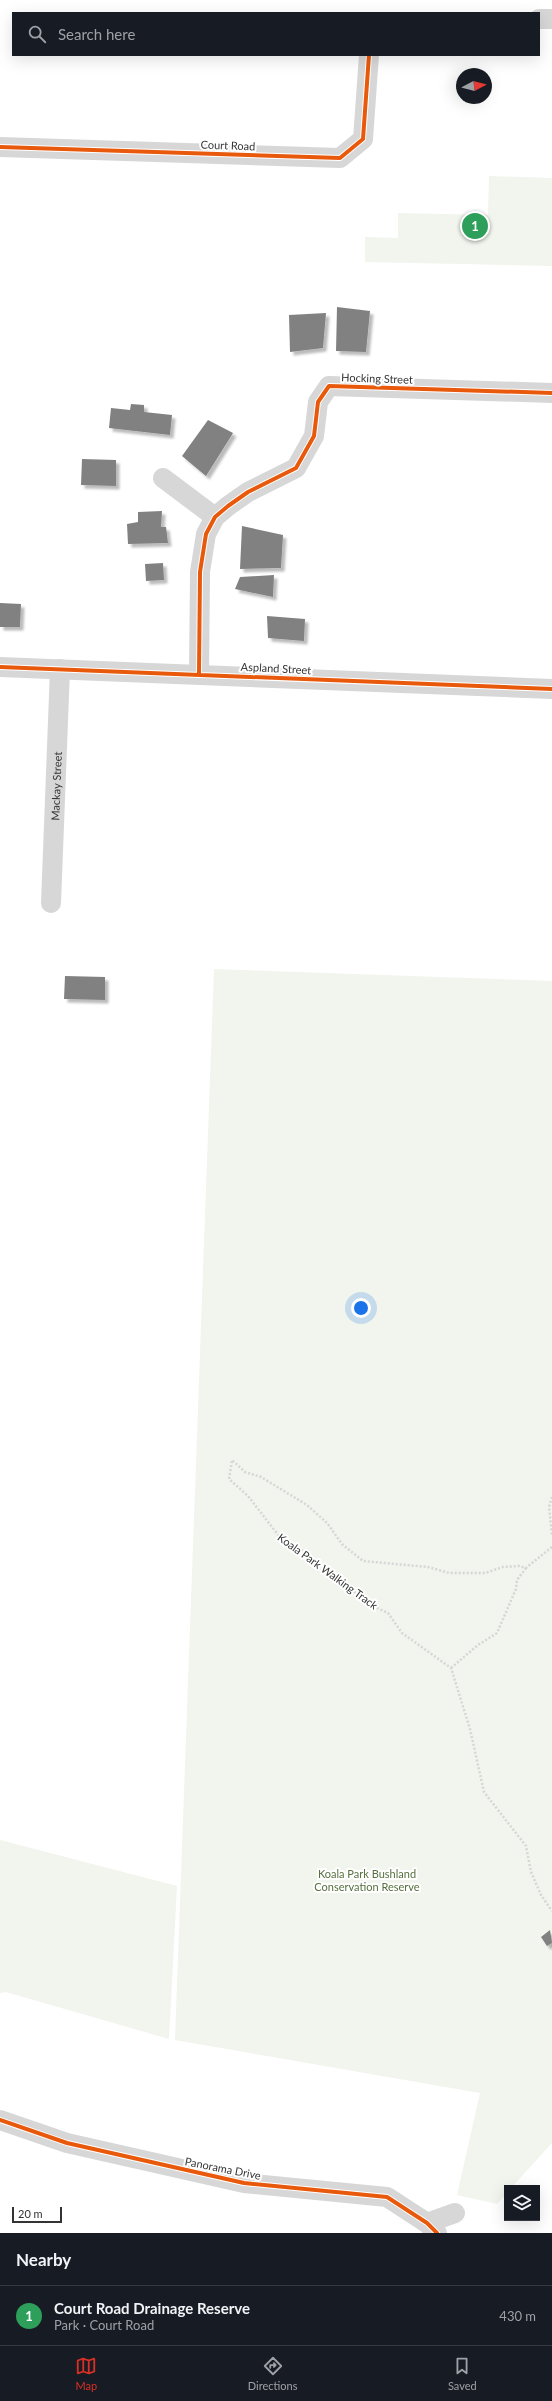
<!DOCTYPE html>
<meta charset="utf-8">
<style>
:root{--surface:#171b24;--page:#242831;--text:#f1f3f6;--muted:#9ea1a6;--line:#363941;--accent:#d93025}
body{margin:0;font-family:Lato,sans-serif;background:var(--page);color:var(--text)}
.controls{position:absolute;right:12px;bottom:12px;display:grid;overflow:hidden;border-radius:0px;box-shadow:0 4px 16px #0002}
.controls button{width:36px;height:36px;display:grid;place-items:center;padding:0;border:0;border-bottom:1px solid var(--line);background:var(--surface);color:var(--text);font:20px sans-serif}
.compass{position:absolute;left:456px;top:68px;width:36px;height:36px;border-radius:50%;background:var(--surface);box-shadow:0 4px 16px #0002;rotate:83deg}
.scale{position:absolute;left:12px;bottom:10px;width:50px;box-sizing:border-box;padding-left:4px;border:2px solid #333;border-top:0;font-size:11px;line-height:14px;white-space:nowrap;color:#333;-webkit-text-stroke:3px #fff;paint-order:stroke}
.you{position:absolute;left:361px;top:1308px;width:14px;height:14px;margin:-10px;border:3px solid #fff;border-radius:50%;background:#1a73e8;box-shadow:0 0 0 6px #1a73e833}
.badge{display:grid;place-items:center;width:26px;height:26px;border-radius:50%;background:var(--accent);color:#fff;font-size:13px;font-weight:700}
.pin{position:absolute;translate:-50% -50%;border:2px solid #fff;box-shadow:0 1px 4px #0006}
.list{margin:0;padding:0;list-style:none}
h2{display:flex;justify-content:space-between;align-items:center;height:52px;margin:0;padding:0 16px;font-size:17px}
h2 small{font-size:13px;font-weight:400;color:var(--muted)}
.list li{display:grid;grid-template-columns:26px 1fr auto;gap:12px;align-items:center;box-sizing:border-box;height:60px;padding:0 16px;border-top:1px solid var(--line)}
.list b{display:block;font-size:15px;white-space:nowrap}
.list p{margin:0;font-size:13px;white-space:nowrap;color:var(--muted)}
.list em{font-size:13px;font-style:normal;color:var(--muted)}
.icon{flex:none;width:22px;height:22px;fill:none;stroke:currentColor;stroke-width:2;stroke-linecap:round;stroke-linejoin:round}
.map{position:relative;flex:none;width:552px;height:2233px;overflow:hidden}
.search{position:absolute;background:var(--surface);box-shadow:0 4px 16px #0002;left:12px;right:12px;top:12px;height:44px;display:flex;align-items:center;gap:10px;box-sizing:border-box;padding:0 14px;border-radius:0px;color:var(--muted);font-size:15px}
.sheet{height:112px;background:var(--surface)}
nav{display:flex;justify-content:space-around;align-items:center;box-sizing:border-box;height:56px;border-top:1px solid var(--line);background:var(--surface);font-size:11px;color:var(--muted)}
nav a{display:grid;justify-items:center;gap:2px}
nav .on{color:var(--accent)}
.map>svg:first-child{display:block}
</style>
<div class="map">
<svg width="552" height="2233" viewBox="0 0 552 2233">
<defs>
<filter id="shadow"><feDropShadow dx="3.5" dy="3.5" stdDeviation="1" flood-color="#0004"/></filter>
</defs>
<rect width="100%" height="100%" fill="#fff"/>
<path fill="#f1f5ed" d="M489,176L552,178V266L365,262V237L398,238V213L488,215Z
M214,969L552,981V2143L511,2188H507V2193L497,2204L457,2195L480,2093L175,2040Z
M0,1840L177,1886L169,2039L6,1992L0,1993Z"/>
<path fill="#818181" filter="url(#shadow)" d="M337,307L370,311L366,352L336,351Z
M326,313L323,348L290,352L289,315Z
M131,404L144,405V412L172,415L170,435L109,428L111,408L130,410Z
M208,420L233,433L206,476L182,456Z
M82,459L116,460V486L81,485Z
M162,511L161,527H166L168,543L128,544L127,524L138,522V512Z
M242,526L283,535L281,568L240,569Z
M163,563L164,580L146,581L145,564Z
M274,575L273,597L235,589L240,577Z
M0,603L21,604L20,627H0Z
M267,616L305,619L304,641L268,638Z
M65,976L105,977V1000L64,999Z
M550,1930L552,1943L547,1946L541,1937Z"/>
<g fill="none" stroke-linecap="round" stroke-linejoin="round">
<path stroke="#d6d6d6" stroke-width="2.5" stroke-dasharray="2 2" stroke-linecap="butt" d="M552,1497L549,1507L552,1535
M552,1547L526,1568L519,1566L503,1567L485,1573H449L428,1567L363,1561L342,1544L327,1523L307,1505L261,1477L245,1472L232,1460L229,1479L248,1496L279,1536L311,1556L328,1572L373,1606L388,1613L402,1633L451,1668L470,1729L484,1792L526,1846L531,1872L541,1895L552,1911
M451,1668L478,1645L497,1633L516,1589L517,1580L526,1568"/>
<g stroke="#d7d7d7" stroke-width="20">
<path d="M539,19H552"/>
<path d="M0,147L340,158L363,139L369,55"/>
<path d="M163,478L215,517"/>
<path d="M0,667L552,689"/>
<path d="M199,673L200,572L206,534L215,517L228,506L248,492L296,468L314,436L318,402L329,386L552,393"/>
<path id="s1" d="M51,903L60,669"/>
<path d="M0,2120L67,2143L244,2183L387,2197L427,2223L437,2233"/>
<path d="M427,2223L455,2213"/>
</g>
<defs>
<path id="cycleway" d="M0,147L340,158L363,139L369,55
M0,667L552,689
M199,673L200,572L206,534L215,517L228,506L248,492L296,468L314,436L318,402L329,386L552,393
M0,2120L67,2143L244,2183L387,2197L427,2223L437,2233"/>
</defs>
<use href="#cycleway" stroke="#fff" stroke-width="6"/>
<use href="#cycleway" stroke="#e8590c" stroke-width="4"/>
</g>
<g text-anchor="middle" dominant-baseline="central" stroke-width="4" stroke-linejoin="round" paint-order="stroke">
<g font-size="11" fill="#333" stroke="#fff">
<text transform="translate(228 145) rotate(2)">Court Road</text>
<text transform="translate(377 378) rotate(2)">Hocking Street</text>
<text transform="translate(276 668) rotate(3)">Aspland Street</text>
<text stroke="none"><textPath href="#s1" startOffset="117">Mackay Street</textPath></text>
<text transform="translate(328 1571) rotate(36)">Koala Park Walking Track</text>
<text transform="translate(223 2168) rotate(11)">Panorama Drive</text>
</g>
<g font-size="11" fill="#56703f" stroke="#fff">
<text x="367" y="1873">Koala Park Bushland<tspan x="367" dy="13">Conservation Reserve</tspan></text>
</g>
</g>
</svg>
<div class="controls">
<button><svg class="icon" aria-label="layers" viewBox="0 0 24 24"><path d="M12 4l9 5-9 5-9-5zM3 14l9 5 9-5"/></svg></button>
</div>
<svg class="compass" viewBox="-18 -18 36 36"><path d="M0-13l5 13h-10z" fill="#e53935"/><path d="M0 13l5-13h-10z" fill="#9ea1a6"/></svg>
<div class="scale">20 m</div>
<div class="you"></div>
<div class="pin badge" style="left:475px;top:226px;background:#2e9e5b">1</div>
<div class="search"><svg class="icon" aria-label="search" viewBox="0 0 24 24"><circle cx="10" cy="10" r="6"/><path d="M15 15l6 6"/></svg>Search here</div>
</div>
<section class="sheet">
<h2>Nearby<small></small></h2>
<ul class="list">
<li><span class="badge" style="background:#2e9e5b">1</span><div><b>Court Road Drainage Reserve</b><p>Park · Court Road</p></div><em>430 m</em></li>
</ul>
</section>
<nav>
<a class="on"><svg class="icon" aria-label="map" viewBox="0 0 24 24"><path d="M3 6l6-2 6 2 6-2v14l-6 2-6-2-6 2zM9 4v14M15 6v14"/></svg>Map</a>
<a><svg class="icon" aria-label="directions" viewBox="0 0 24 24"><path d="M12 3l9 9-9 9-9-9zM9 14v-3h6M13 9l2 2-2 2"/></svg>Directions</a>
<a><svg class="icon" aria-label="saved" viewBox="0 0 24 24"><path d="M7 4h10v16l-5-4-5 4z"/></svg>Saved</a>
</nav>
